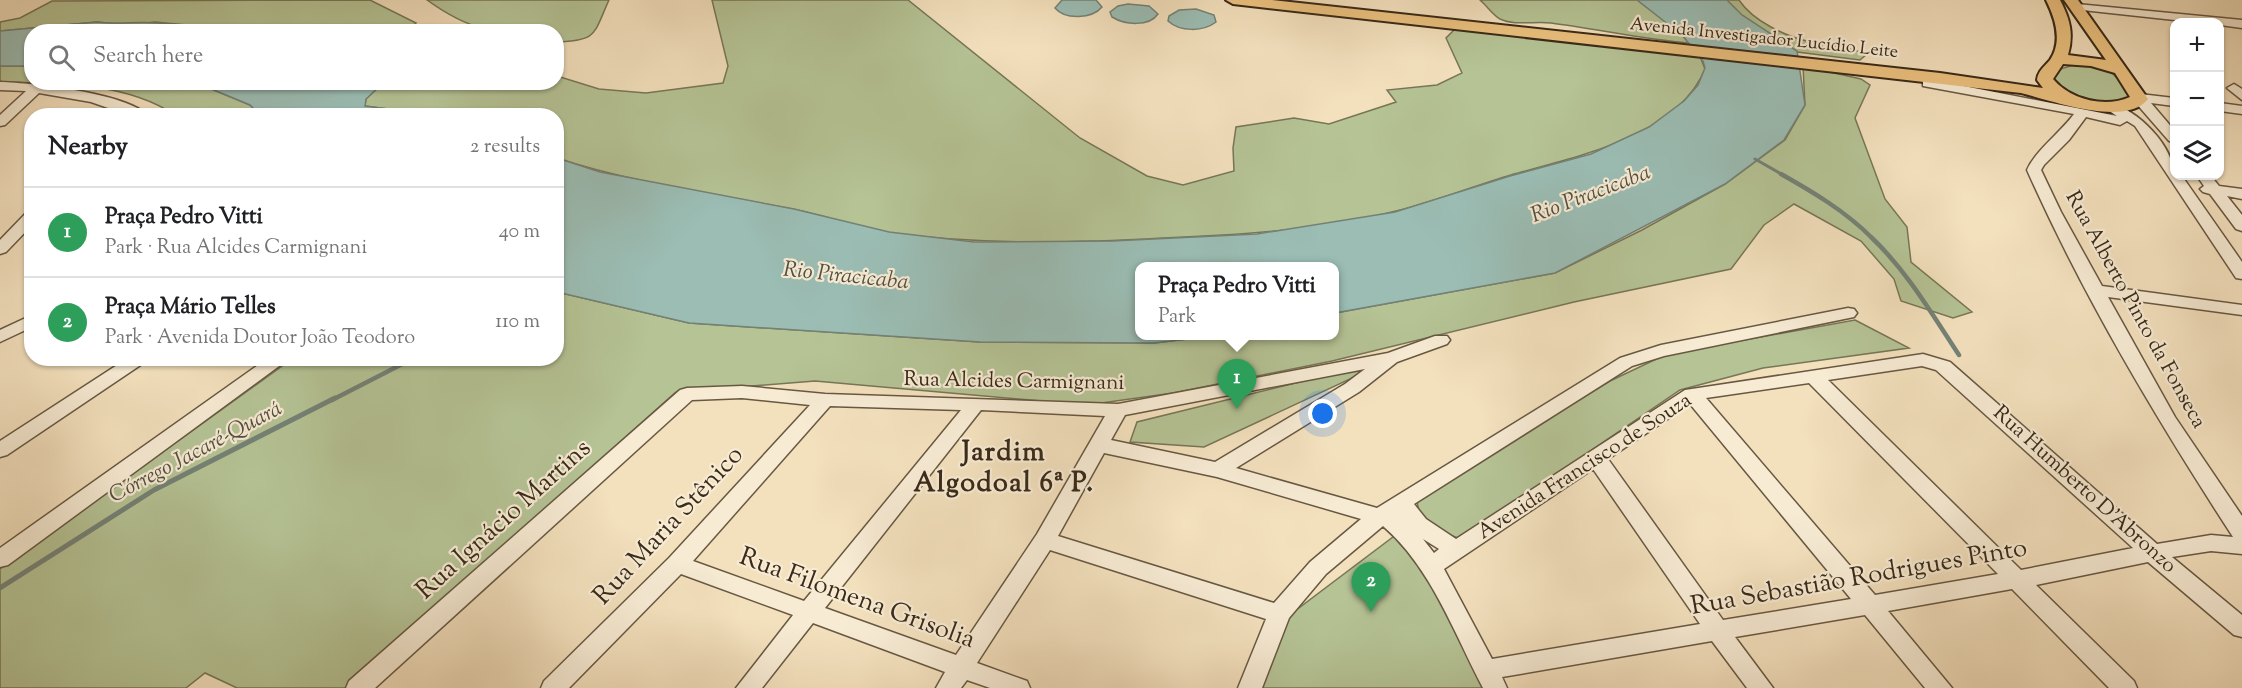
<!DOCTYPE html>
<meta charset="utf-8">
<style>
:root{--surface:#fff;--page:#f2f2f2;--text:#202124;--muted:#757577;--line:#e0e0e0;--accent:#8f2418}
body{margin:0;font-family:"Sorts Mill Goudy",serif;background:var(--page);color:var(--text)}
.controls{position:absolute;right:18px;top:18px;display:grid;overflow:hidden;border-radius:12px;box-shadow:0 2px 4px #0004}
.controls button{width:54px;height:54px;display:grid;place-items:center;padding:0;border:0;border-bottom:2px solid var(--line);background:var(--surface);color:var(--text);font:30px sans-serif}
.you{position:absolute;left:1323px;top:414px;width:21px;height:21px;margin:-15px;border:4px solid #fff;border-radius:50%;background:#1a73e8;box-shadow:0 0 0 9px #1a73e833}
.badge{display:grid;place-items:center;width:39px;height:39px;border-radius:50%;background:var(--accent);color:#fff;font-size:20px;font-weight:700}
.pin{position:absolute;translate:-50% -50px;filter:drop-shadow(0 2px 3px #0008)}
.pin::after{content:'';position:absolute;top:32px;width:21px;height:18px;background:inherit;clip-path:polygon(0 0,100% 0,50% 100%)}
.popup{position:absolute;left:1135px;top:262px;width:204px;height:78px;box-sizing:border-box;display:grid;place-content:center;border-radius:12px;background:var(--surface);filter:drop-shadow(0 2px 4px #0005);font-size:20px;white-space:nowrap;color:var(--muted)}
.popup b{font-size:22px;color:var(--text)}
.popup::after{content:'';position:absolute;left:50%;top:100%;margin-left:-12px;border:12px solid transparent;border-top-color:var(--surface)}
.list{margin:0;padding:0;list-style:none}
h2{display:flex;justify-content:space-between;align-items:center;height:78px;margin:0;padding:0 24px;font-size:26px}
h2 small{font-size:20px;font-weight:400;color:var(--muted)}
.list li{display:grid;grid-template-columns:39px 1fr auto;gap:18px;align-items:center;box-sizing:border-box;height:90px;padding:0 24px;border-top:2px solid var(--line)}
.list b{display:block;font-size:22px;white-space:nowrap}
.list p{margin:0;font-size:20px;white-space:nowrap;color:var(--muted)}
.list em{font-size:20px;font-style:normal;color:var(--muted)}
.icon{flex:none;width:33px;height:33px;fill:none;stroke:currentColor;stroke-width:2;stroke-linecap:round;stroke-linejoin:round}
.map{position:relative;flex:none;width:2242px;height:688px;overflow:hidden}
.search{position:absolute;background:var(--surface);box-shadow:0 2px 4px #0004;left:24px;top:24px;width:540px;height:66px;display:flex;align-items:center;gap:15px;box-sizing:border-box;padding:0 21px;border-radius:24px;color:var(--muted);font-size:22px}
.panel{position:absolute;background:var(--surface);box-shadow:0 2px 4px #0004;left:24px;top:108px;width:540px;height:258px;border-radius:24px}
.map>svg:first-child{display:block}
</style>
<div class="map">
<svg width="2242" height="688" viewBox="0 0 2242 688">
<rect width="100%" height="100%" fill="#f3e0bd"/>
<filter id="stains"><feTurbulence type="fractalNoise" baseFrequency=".00333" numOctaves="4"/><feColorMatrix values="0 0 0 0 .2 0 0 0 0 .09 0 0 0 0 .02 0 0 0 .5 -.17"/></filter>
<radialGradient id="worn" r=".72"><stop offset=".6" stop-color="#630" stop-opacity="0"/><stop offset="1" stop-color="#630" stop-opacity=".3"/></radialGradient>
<path fill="#b5c395" stroke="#777657" stroke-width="1.5" d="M370,0L416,23L406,32H260L155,22L128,25L97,22L0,31V22L20,18L52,1Z
M427,0H609C593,35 598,40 557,42L556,32C498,32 477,36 427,0Z
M712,0H908L1080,138L1147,176L1183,185L1234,171L1233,148L1236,127L1294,118L1329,124L1396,102L1387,90L1437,85L1462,73L1446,38L1457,27L1699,54L1705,69C1677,137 1575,157 1511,175C1473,186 1435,202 1396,211C1322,230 1239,235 1163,238C1072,243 981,245 892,233C858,228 825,215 792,209C713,193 632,183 557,158L556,116H404L388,109L365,106L366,99L383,83L556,82L557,76L599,89L646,93L723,83L728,66Z
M1480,0H1644L1659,9L1689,43C1643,39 1597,29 1551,23C1536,21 1514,26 1500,19C1493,15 1487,6 1480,0Z
M1708,0H1739C1753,21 1786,37 1811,42C1832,47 1847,45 1866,55L1860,60L1797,52Z
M2080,63C2111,69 2114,70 2130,98C2105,111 2070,99 2052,80L2054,71Z
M0,66H31L32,82L197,83L250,105L260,115H175C126,82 57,83 0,82Z
M1803,66L1861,79L1870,85L1855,118L1885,199L1907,227L1911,262L1972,312L1953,318L1901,301L1894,279L1861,241L1794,204L1764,225L1731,269L1574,302L1332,361L1173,393L1087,405L815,381L676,392L345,688H237L205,673L186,688H0V569L292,359L556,358L557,292L689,323L980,342L1154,343L1213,336H1334L1335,313L1555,273L1642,230L1725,184L1785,140L1805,105Z
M1855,320L1909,348L1763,368L1680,390L1461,539C1439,531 1418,525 1417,499L1610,381L1667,354Z
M1361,367L1365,372L1204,447L1130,442L1137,422Z
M1393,537H1400L1425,567L1487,688H1258L1287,617Z"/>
<path fill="#9bbdb4" stroke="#748276" stroke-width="1.5" d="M1062,0H1096L1102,7C1092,19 1065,20 1055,8Z
M1637,0H1727L1742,15L1797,51L1805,105L1784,140L1725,184L1555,273L1335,313L1334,266H1140V336H1213L1154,343L980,342L689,323L557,292V158L600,172L794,209L889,232L974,242L1112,241L1257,234L1395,212L1510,176L1591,154L1649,127L1684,101L1698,85L1705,68L1703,61L1683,36Z
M1128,4L1149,6L1158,14C1149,27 1125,25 1112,17L1110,12L1118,6Z
M1196,9L1214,15L1216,22C1203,32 1180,32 1168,21L1169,16L1179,10Z
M97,22C118,25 137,21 158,23C187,26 217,28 247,29L257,31L32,32L31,66H0V31Z
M197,83H383L366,99L365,106L388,109L404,115H260L250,105Z"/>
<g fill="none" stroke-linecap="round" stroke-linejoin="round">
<path stroke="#748276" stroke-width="3" d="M1755,159L1783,175"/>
<path stroke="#748276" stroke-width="4.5" d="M1781,174C1813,192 1845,211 1871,237C1907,271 1932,314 1959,355
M332,400L414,358"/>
<path stroke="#748276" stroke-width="5" d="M0,588L154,490L335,398"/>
<defs>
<path id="minor" d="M2077,4L2242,20V28L2220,25V22H2193L2073,9L2071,7Z
M1928,79L2117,116L2103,107L2110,103C2138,110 2174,146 2174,176H2182L2242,262V279L2236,278L2135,126L2127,121L2120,125L2086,117L2069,140L2044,165L2041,170L2061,212L2102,286L2242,305V315L2108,297L2175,417L2242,516V554L2211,551L2172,557L2242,615V637L2234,635L2148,562L2036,585L2134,681L2137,688H2109L2012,589L1888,611L1952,688H1925L1865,615L1735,637L1773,688H1747L1712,641L1502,677L1507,688H1483C1454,633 1431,567 1383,526L1326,574L1289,618L1262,688H1238L1266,619L1050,550L977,663L1027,681L1030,688H990L967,680L961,688H936L945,672L813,623L762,688H736L793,615L681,574L569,688H541L544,681L669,558L810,405L742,398L692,400L375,688H346L349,681L680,390L687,388L742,386L825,394L1118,404L1388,353L1435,336H1447L1450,340L1447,344L1397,362L1359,392L1236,468L1377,508L1620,358L1661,345L1848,308L1854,309L1857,313L1854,317L1664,356L1632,366L1414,504L1426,519L1456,539L1685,390L1923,354L1950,362L2157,544L2211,535L2233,537C2157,420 2084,298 2027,170C2035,151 2061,132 2074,114L1923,86V80ZM1922,366L1936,370L2133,548L2021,570L1828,380ZM1365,369L1345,384L1215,462L1111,440L1125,415ZM1809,383L1998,574L1875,595L1706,398ZM1690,404L1851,599L1723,620L1608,459ZM830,406L961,410L804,601L693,561ZM981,410L1105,416L1037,534L956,655L825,608ZM1104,453L1217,477L1361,519L1310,562L1274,603L1058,536ZM1593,469L1700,624L1492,659L1444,569ZM1423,539L1439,549L1434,553Z
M0,82C34,83 126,93 149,116H131L91,102L39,93L5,125L0,126V115L26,91L0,90Z
M2234,84L2242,89V100L2227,88Z
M2140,94L2174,98V106L2151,103L2174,130V142L2169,141L2135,102L2133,98Z
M2220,103L2242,106V114L2220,111Z
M2197,176H2211L2219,186L2242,189V199L2227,196L2242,215V231L2236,229L2210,194L2203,192L2200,189L2204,186Z
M32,210V225L6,252L0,254V240L27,212Z
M32,315V327L0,342V330Z
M128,358H151L7,455L0,457V441Z
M268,358H290L8,565L0,567V548Z"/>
<path id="major" d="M1226,0H1272L1940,73L2043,88L2037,80C2038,71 2044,67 2050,60C2063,41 2055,18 2046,0H2060C2070,19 2074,34 2068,55L2106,60L2064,0H2078L2148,99C2126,128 2050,100 2021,93L1233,4ZM2063,64L2091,66L2115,73L2130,97C2105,108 2071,100 2053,79Z"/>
</defs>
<use href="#minor" stroke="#685842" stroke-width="3"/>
<use href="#major" stroke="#392a19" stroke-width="4"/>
<use href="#minor" fill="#f7ebd4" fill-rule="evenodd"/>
<use href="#major" fill="#eac07e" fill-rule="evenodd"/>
</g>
<g text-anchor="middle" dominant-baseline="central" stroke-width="4.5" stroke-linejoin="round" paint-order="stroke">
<g font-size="18" fill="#392a19" stroke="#f7ebd4">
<text transform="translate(1764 39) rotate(6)">Avenida Investigador Lucídio Leite</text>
</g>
<g font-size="21" fill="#392a19" stroke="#f7ebd4">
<text transform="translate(2135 310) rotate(61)">Rua Alberto Pinto da Fonseca</text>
<text transform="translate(1014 382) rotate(1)">Rua Alcides Carmignani</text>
<text transform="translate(1585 467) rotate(-33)">Avenida Francisco de Souza</text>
<text transform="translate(2084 490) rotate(42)">Rua Humberto D'Abronzo</text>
</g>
<g font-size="22" font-style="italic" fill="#524f40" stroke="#f7ebd4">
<text transform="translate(1591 195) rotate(-21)">Rio Piracicaba</text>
<text transform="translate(846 277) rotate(6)">Rio Piracicaba</text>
<text transform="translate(196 453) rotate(-28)">Córrego Jacaré-Quará</text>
</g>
<g font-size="26" fill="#392a19" stroke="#f7ebd4">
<text transform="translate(504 520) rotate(-42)">Rua Ignácio Martins</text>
<text transform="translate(669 526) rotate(-47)">Rua Maria Stênico</text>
<text transform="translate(1859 578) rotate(-10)">Rua Sebastião Rodrigues Pinto</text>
<text transform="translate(857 599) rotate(20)">Rua Filomena Grisolia</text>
</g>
<g font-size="27" font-weight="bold" letter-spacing="1.5" fill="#392a19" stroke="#f7ebd4">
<text x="1004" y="453">Jardim<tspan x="1004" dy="31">Algodoal 6ª P.</tspan></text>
</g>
</g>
<rect width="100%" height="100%" filter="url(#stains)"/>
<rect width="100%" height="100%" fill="url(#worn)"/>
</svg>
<div class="controls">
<button>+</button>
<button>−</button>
<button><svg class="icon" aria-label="layers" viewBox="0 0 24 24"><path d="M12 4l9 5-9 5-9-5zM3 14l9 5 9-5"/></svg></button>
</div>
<div class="you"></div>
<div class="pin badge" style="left:1237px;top:409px;background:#2e9e5b">1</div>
<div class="popup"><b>Praça Pedro Vitti</b>Park</div>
<div class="pin badge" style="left:1371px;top:612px;background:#2e9e5b">2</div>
<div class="search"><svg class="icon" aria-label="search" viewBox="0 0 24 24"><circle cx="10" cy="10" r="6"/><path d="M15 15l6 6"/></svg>Search here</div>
<section class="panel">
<h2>Nearby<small>2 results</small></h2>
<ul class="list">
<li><span class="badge" style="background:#2e9e5b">1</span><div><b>Praça Pedro Vitti</b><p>Park · Rua Alcides Carmignani</p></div><em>40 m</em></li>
<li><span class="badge" style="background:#2e9e5b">2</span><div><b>Praça Mário Telles</b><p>Park · Avenida Doutor João Teodoro</p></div><em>110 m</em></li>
</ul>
</section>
</div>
